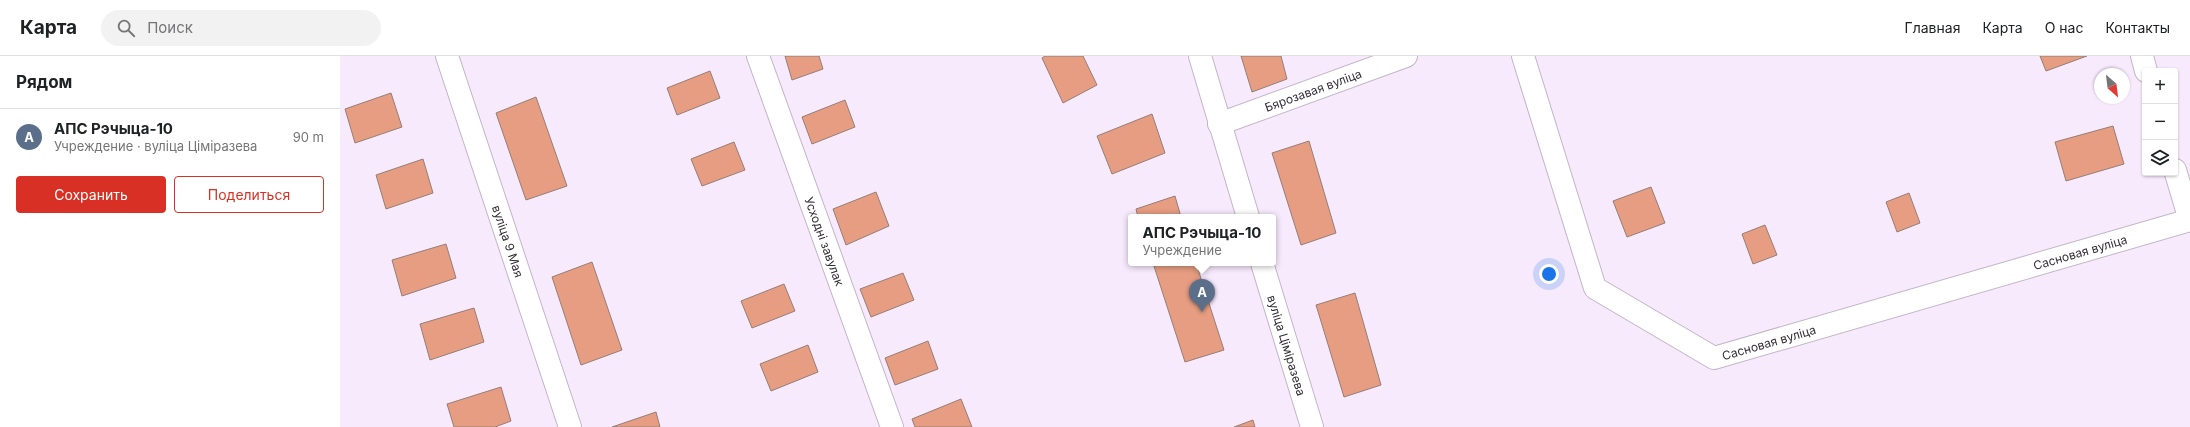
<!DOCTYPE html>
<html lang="ru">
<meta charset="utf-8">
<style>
:root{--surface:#fff;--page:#f2f2f2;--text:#202124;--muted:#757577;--line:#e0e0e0;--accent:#d93025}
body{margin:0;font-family:Inter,sans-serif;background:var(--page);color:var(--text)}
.controls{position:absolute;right:12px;top:12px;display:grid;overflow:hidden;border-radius:4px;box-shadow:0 1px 3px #0004}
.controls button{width:36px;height:36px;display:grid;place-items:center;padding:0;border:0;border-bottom:1px solid var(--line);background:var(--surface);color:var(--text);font:20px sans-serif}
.compass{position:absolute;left:1754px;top:12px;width:36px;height:36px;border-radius:50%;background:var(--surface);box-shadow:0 1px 3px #0004;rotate:152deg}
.you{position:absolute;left:1209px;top:218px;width:14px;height:14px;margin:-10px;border:3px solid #fff;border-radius:50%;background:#1a73e8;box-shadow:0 0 0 6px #1a73e833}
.badge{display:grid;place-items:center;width:26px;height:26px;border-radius:50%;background:var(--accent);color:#fff;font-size:13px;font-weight:700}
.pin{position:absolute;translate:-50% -33px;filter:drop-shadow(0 1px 2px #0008)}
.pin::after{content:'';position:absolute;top:21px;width:14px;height:12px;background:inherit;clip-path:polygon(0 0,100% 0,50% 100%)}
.popup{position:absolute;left:788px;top:158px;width:148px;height:52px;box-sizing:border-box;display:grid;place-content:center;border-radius:4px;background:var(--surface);filter:drop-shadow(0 1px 3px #0005);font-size:13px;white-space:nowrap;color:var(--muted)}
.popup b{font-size:15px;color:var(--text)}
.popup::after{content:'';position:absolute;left:50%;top:100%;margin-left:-8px;border:8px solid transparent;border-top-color:var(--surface)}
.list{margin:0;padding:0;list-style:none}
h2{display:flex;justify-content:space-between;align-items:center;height:52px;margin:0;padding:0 16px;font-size:17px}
h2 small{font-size:13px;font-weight:400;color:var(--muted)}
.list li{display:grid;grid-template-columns:26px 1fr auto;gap:12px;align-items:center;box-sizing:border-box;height:56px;padding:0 16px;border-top:1px solid var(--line)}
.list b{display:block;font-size:15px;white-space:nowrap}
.list p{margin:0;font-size:13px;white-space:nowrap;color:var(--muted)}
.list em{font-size:13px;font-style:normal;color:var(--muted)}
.actions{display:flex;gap:8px;padding:12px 16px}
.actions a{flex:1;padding:9px 0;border:1px solid var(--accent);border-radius:4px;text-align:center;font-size:14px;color:var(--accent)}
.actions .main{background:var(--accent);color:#fff}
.icon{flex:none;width:22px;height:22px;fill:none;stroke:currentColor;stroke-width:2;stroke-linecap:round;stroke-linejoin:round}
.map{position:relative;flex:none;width:1850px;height:371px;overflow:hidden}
header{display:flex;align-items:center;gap:24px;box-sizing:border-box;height:56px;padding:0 20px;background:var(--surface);border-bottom:1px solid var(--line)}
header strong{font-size:19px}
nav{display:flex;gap:22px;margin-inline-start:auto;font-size:14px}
.search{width:280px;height:36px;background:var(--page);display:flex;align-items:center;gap:10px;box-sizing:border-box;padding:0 14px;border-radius:22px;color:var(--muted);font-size:15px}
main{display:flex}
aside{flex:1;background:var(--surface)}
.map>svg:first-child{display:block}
</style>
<header>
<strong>Карта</strong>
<div class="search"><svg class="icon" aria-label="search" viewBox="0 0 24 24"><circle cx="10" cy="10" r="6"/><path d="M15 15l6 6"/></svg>Поиск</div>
<nav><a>Главная</a><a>Карта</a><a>О нас</a><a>Контакты</a></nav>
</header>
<main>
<aside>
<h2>Рядом<small></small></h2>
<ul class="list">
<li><span class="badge" style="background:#5c6f8a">A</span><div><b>АПС Рэчыца-10</b><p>Учреждение · вуліца Ціміразева</p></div><em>90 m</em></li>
</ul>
<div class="actions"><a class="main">Сохранить</a><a>Поделиться</a></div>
</aside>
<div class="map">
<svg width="1850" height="371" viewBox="0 0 1850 371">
<rect width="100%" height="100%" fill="#f8eafd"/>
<path fill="#e69d82" stroke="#947e76" d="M445,0H479L483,13L452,24Z
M705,0H743L757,29L723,47L702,2Z
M901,0H941L947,23L912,36Z
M1700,0H1747L1706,15Z
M370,15L380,42L337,59L327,32Z
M51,37L62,71L15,87L5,53Z
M196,41L227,130L186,144L156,57Z
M505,44L515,71L472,88L462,61Z
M812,58L825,97L772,118L757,80Z
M1773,70L1784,108L1726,125L1715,86Z
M969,85L996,177L961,189L932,97Z
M394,86L405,114L362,130L351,103Z
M83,103L93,137L46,153L36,119Z
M1311,131L1325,167L1287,181L1273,145Z
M536,136L549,170L506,189L493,153Z
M1569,137L1580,167L1557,176L1546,146Z
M835,140L841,161H798L796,153Z
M1425,169L1437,199L1413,208L1402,178Z
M106,188L116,222L62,240L52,204Z
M252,206L282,294L241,309L212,221Z
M813,207H856L884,294L845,306Z
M563,217L574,244L531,261L520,233Z
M444,228L455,255L412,272L401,245Z
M1015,237L1041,329L1004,341L976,249Z
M134,252L144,286L90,304L80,268Z
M588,285L598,313L555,329L545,302Z
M468,289L478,316L431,335L420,308Z
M161,331L171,365L155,371H114L107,348Z
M621,343L632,371H575L572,363Z
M316,356L320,371H272Z
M913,364L915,371H894Z"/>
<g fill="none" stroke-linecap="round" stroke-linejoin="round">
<defs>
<g id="minor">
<path id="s1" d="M107,0L230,371"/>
<path id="s2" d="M418,0L552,371"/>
<path d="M860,0L908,161"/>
<path id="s3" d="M1183,0L1255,232L1374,302L1850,164"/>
<path d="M1802,0L1806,15"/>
<path id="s4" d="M879,68L1066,0"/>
<path d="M1835,114L1850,164"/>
<path id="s5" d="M922,207L972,371"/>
</g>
</defs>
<use href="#minor" stroke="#c3b5c8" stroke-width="24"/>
<use href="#minor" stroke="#fff" stroke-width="22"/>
</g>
<g text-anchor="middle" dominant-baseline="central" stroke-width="3" stroke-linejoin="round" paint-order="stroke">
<g font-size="12" fill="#322d34" stroke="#fdfdfd">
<text stroke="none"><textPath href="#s4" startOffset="100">Бярозавая вуліца</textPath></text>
<text stroke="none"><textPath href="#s1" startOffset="195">вуліца 9 Мая</textPath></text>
<text stroke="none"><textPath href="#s2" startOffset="197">Усходні завулак</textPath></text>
<text stroke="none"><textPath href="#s3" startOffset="762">Сасновая вуліца</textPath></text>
<text stroke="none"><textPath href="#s3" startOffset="438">Сасновая вуліца</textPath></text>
<text stroke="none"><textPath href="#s5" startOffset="86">вуліца Ціміразева</textPath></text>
</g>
</g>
</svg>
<div class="controls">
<button>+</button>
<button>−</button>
<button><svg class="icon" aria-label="layers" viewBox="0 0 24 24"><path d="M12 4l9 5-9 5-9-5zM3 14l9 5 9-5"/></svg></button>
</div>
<svg class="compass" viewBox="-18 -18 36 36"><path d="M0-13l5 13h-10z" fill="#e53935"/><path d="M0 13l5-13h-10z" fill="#757577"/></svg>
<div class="you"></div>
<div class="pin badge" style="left:862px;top:256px;background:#5c6f8a">A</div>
<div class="popup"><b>АПС Рэчыца-10</b>Учреждение</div>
</div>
</main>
